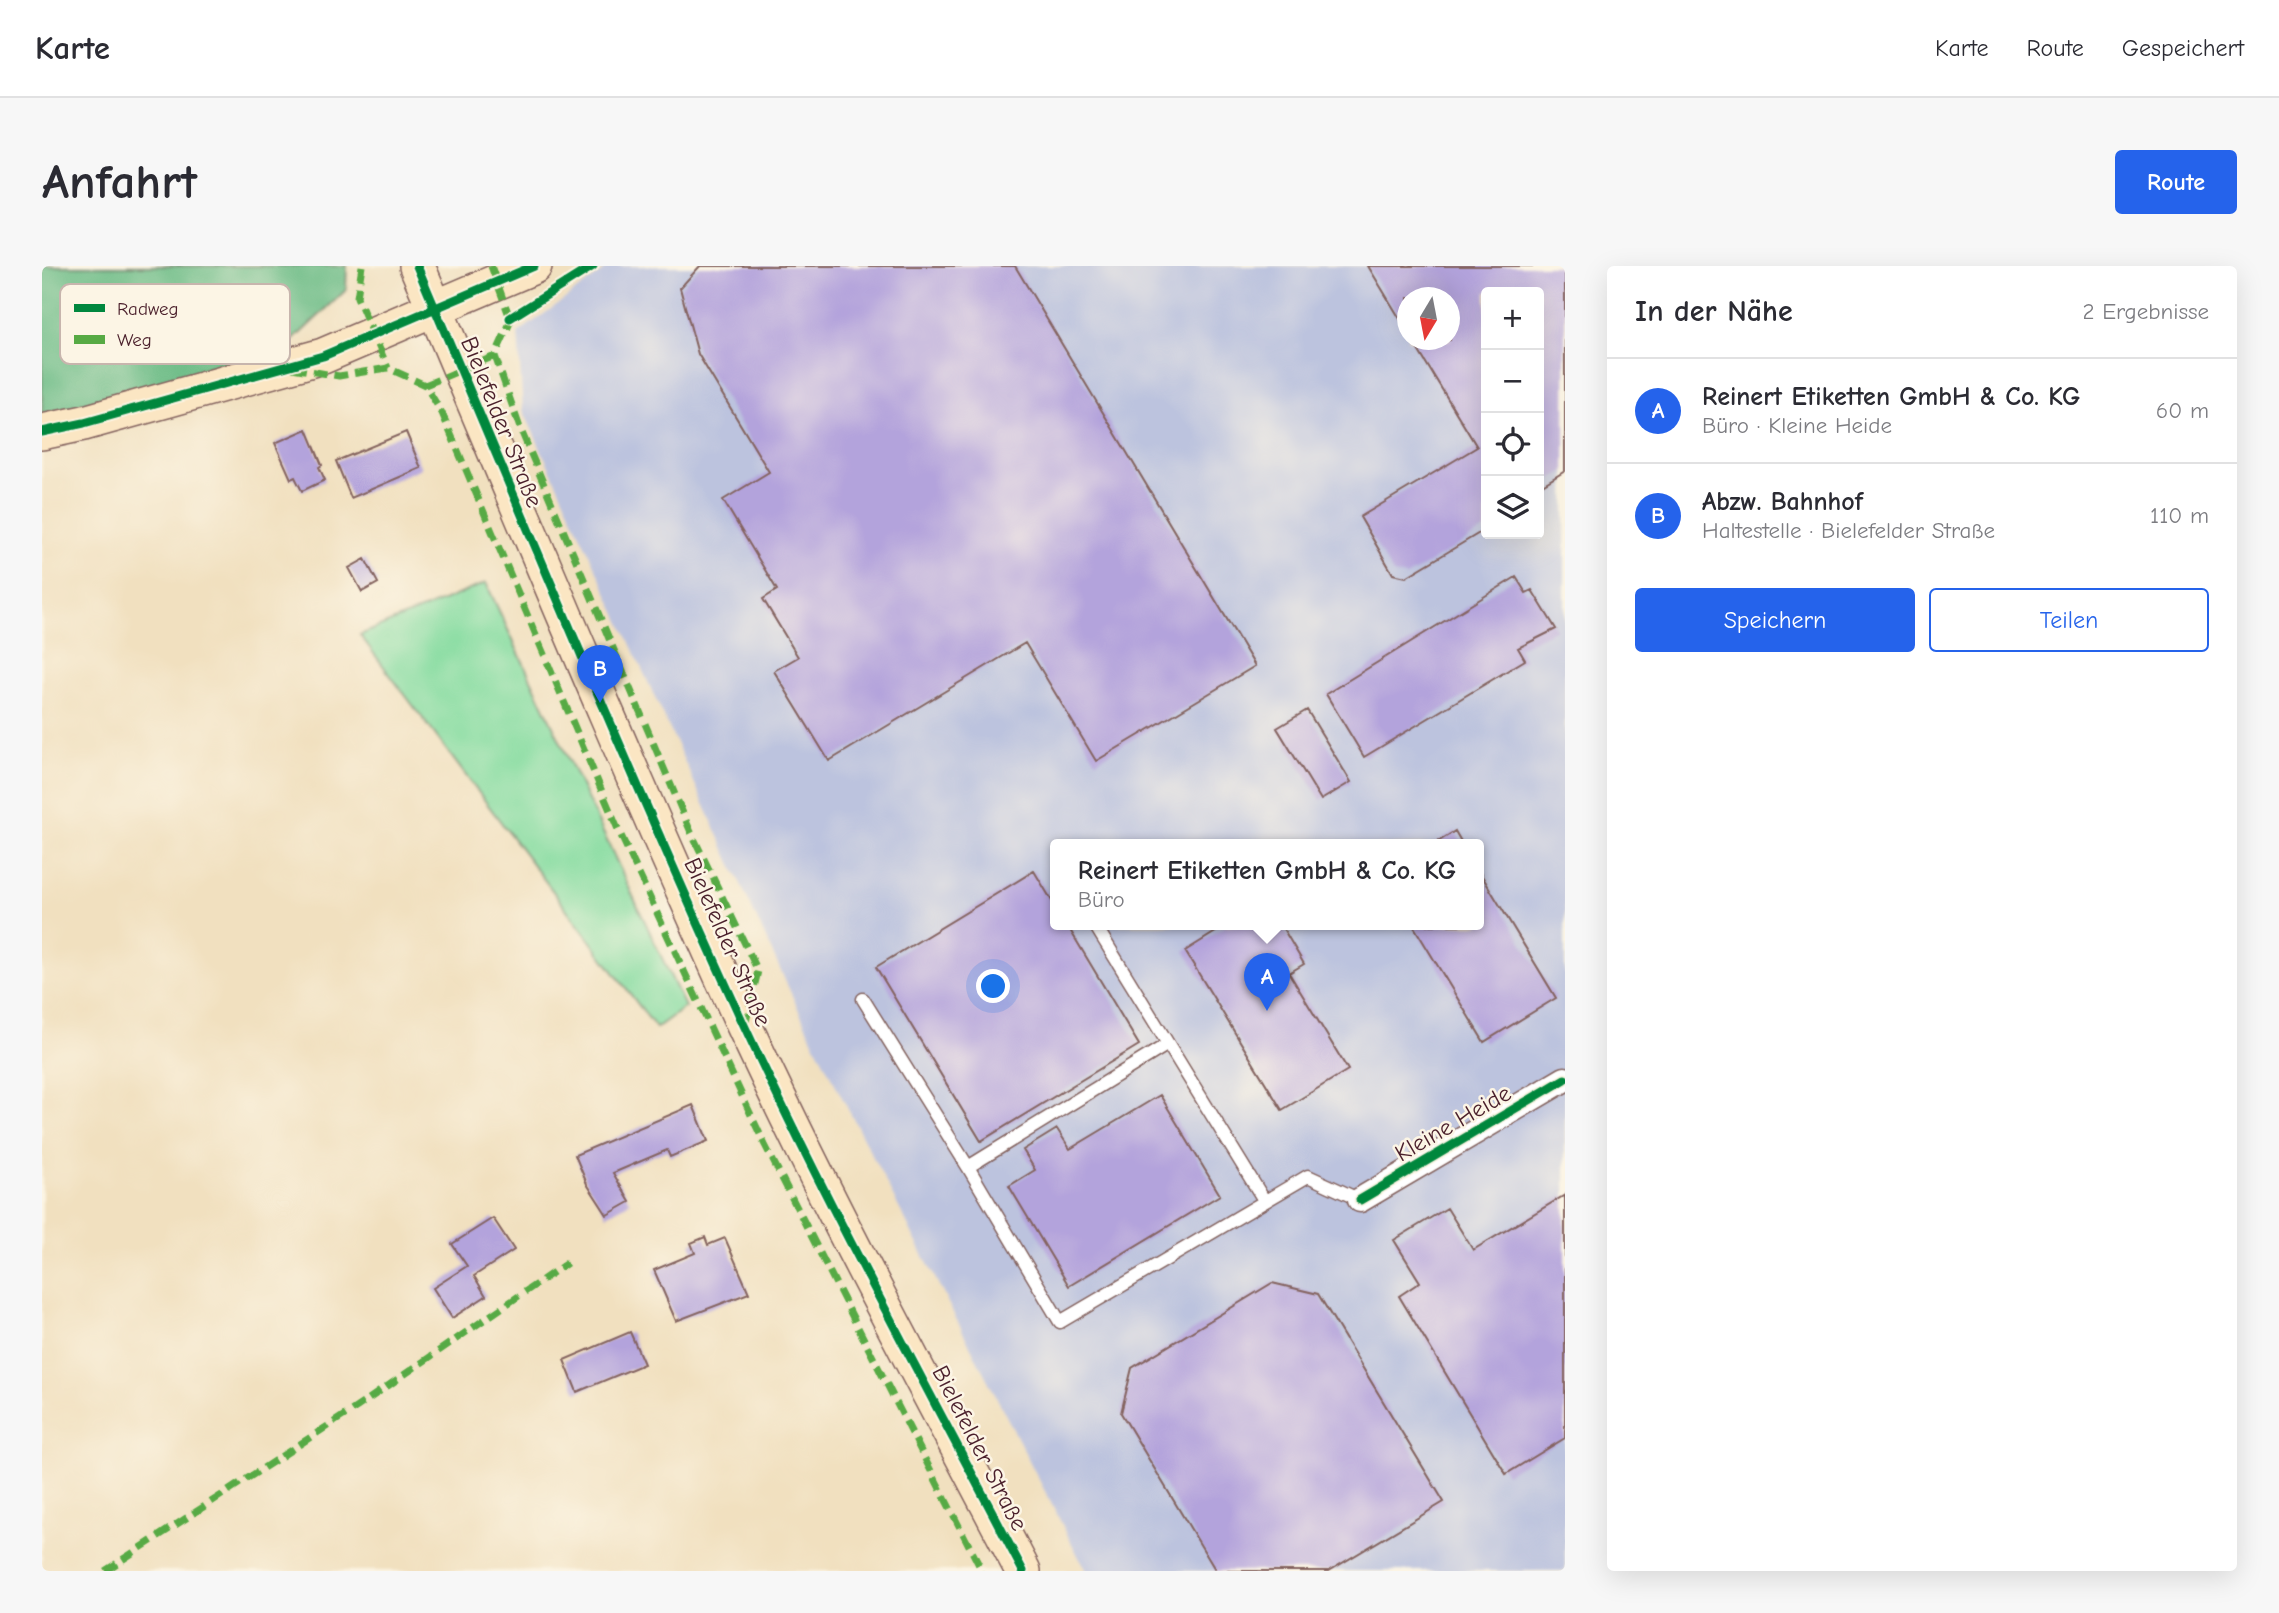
<!DOCTYPE html>
<html lang="de">
<meta charset="utf-8">
<style>
:root{--surface:#fff;--page:#f7f7f7;--text:#2b2b33;--muted:#7c7c81;--line:#e1e1e2;--accent:#2563eb}
body{margin:0;font-family:"Comic Neue",sans-serif;background:var(--page);color:var(--text)}
.controls{position:absolute;right:21px;top:21px;display:grid;overflow:hidden;border-radius:7px;box-shadow:0 7px 28px #0002}
.controls button{width:63px;height:63px;display:grid;place-items:center;padding:0;border:0;border-bottom:2px solid var(--line);background:var(--surface);color:var(--text);font:35px sans-serif}
.compass{position:absolute;left:1355px;top:21px;width:63px;height:63px;border-radius:50%;background:var(--surface);box-shadow:0 7px 28px #0002;rotate:190deg}
.you{position:absolute;left:952px;top:721px;width:24px;height:24px;margin:-18px;border:5px solid #fff;border-radius:50%;background:#1a73e8;box-shadow:0 0 0 10px #1a73e833}
.badge{display:grid;place-items:center;width:46px;height:46px;border-radius:50%;background:var(--accent);color:#fff;font-size:23px;font-weight:700}
.pin{position:absolute;translate:-50% -58px;filter:drop-shadow(0 2px 4px #0008)}
.pin::after{content:'';position:absolute;top:37px;width:24px;height:21px;background:inherit;clip-path:polygon(0 0,100% 0,50% 100%)}
.popup{position:absolute;left:1008px;top:573px;width:434px;height:91px;box-sizing:border-box;display:grid;place-content:center;border-radius:7px;background:var(--surface);filter:drop-shadow(0 2px 5px #0005);font-size:23px;white-space:nowrap;color:var(--muted)}
.popup b{font-size:26px;color:var(--text)}
.popup::after{content:'';position:absolute;left:50%;top:100%;margin-left:-14px;border:14px solid transparent;border-top-color:var(--surface)}
.list{margin:0;padding:0;list-style:none}
h2{display:flex;justify-content:space-between;align-items:center;height:91px;margin:0;padding:0 28px;font-size:30px}
h2 small{font-size:23px;font-weight:400;color:var(--muted)}
.list li{display:grid;grid-template-columns:46px 1fr auto;gap:21px;align-items:center;box-sizing:border-box;height:105px;padding:0 28px;border-top:2px solid var(--line)}
.list b{display:block;font-size:26px;white-space:nowrap}
.list p{margin:0;font-size:23px;white-space:nowrap;color:var(--muted)}
.list em{font-size:23px;font-style:normal;color:var(--muted)}
.actions{display:flex;gap:14px;padding:21px 28px}
.actions a{flex:1;padding:16px 0;border:2px solid var(--accent);border-radius:7px;text-align:center;font-size:24px;color:var(--accent)}
.actions .main{background:var(--accent);color:#fff}
.icon{flex:none;width:38px;height:38px;fill:none;stroke:currentColor;stroke-width:2;stroke-linecap:round;stroke-linejoin:round}
.map{position:relative;flex:none;width:1523px;height:1305px;overflow:hidden;border-radius:7px}
header{display:flex;align-items:center;gap:42px;box-sizing:border-box;height:98px;padding:0 35px;background:var(--surface);border-bottom:2px solid var(--line)}
header strong{font-size:33px}
nav{display:flex;gap:38px;margin-inline-start:auto;font-size:24px}
.intro{display:flex;align-items:center;justify-content:space-between;box-sizing:border-box;height:168px;padding:0 42px}
h1{margin:0;font-size:49px}
.button{padding:18px 32px;border-radius:7px;background:var(--accent);color:#fff;font-size:24px;font-weight:700}
main{display:flex;gap:42px;padding:0 42px}
aside{flex:1;background:var(--surface);border-radius:7px;box-shadow:0 7px 28px #0002}
.map>svg:first-child{display:block}
</style>
<header>
<strong>Karte</strong>
<nav><a>Karte</a><a>Route</a><a>Gespeichert</a></nav>
</header>
<div class="intro"><h1>Anfahrt</h1><a class="button">Route</a></div>
<main>
<div class="map">
<svg width="1523" height="1305" viewBox="0 0 1523 1305">
<rect width="100%" height="100%" fill="#fcf5e5"/>
<filter id="ink" filterUnits="userSpaceOnUse"><feTurbulence type="fractalNoise" baseFrequency=".0143" numOctaves="2"/><feDisplacementMap in="SourceGraphic" scale="14" xChannelSelector="R" yChannelSelector="G"/><feConvolveMatrix kernelMatrix="1 2 1 2 8 2 1 2 1" color-interpolation-filters="sRGB"/></filter>
<filter id="wash" filterUnits="userSpaceOnUse"><feTurbulence type="fractalNoise" baseFrequency=".00686" numOctaves="4" result="noise"/><feDisplacementMap in="SourceGraphic" scale="28" xChannelSelector="R" yChannelSelector="G"/><feGaussianBlur stdDeviation="1.57" result="paint"/><feColorMatrix in="noise" values="0 0 0 0 0 0 0 0 0 0 0 0 0 0 0 0 0 1.4 0 .05"/><feComposite in="paint" operator="in"/></filter>
<g filter="url(#wash)">
<rect width="100%" height="100%" fill="#f1e0bf"/>
<path fill="#bcc3de" fill-rule="evenodd" d="M568,0H1523V1305H1044L770,773L481,144L476,67ZM1444,26H1497V268H1444ZM1366,32H1408V74H1366ZM1013,579H1437V659H1013Z"/>
<path fill="#85dca0" stroke="#687e66" stroke-width="2" d="M444,317L643,741L614,762L318,369Z"/>
<path fill="#6cbc86" stroke="#5b6e58" stroke-width="2" d="M0,0H305L304,24L246,79L39,142L0,148Z"/>
<g id="blocks">
<path fill="#b3a3dc" d="M658,0H973L1213,400L1054,495L983,377L787,495L732,405L756,391L721,333L735,324L681,234L727,206L656,88L638,22Z
M1326,0H1523V205L1497,221V26H1444V263L1364,311L1351,308L1318,251L1435,181L1370,74H1408V32H1366V66Z
M265,163L280,199L277,201L283,214L260,225L253,211L249,213L233,177Z
M364,166L379,202L309,232L294,195Z
M323,293L336,317L320,326L307,302Z
M1474,311L1484,327L1490,324L1514,363L1476,382L1483,394L1322,491L1284,428Z
M1265,444L1309,516L1279,534L1235,462Z
M1413,565L1421,579H1391Z
M992,605L1013,640V659H1025L1097,779L939,875L834,701Z
M1437,605L1514,732L1442,776L1371,659H1437Z
M1185,659H1239L1262,698L1247,707L1306,804L1240,844L1143,685Z
M1118,829L1178,929L1027,1020L967,920L993,904L981,884L1015,863L1028,883Z
M651,839L666,875L628,891L625,884L571,907L588,936L565,949L545,918L533,889Z
M1523,929V1172L1464,1208L1357,1030L1378,1016L1352,974L1405,942L1431,984Z
M451,952L472,984L432,1010L444,1030L410,1052L391,1022L425,1000L410,978Z
M663,971L666,979L683,972L707,1027L634,1055L612,1004L653,987L649,977Z
M1230,1017L1276,1028L1402,1236L1287,1305H1174L1079,1147L1090,1102Z
M588,1066L602,1098L535,1126L522,1094Z"/>
</g>
</g>
<g filter="url(#ink)">
<use href="#blocks" fill-opacity="0" stroke="#84635f" stroke-width="2"/>
<g fill="none" stroke-linecap="round" stroke-linejoin="round">
<defs>
<path id="lane" d="M1053,659L1222,934
M821,733L926,901
M1126,778L926,901L1018,1056L1266,910L1318,934"/>
<path id="street" d="M1318,934L1523,813"/>
<path id="secondary" d="M375,0C482,253 587,507 701,757C787,943 886,1123 981,1305
M0,166L42,157L281,90L492,0"/>
</defs>
<use href="#lane" stroke="#84635f" stroke-width="15"/>
<use href="#street" stroke="#84635f" stroke-width="27"/>
<use href="#secondary" stroke="#84635f" stroke-width="38"/>
<use href="#lane" stroke="#fff" stroke-width="12"/>
<use href="#street" stroke="#fff" stroke-width="24"/>
<use href="#secondary" stroke="#fbe6c3" stroke-width="35"/>
<path stroke="#57aa44" stroke-width="7" stroke-dasharray="14 7" stroke-linecap="butt" d="M320,0L315,31L346,102
M449,0L468,52
M471,50L453,90L478,162L648,564L716,705L703,760
M250,102L297,110L346,102L383,119L400,147L575,561L723,879L940,1305
M383,119L453,90
M63,1305L315,1141L525,997"/>
<defs>
<path id="cycleway" d="M375,0C482,253 587,507 701,757C787,943 886,1123 981,1305
M468,52L551,0
M0,166L42,157L281,90L492,0
M1318,934L1523,813"/>
</defs>
<use href="#cycleway" stroke="#fcf5e5" stroke-width="13"/>
<use href="#cycleway" stroke="#00873e" stroke-width="9"/>
</g>
</g>
<g text-anchor="middle" dominant-baseline="central" stroke-width="5" stroke-linejoin="round" paint-order="stroke">
<g font-size="24" fill="#4a1f2b" stroke="#fcf5e5">
<text transform="translate(460 156) rotate(68)">Bielefelder Straße</text>
<text transform="translate(686 676) rotate(66)">Bielefelder Straße</text>
<text transform="translate(1411 857) rotate(-30)">Kleine Heide</text>
<text transform="translate(938 1182) rotate(63)">Bielefelder Straße</text>
</g>
</g>
<rect x="18" y="18" width="230" height="80" rx="10" fill="#fcf5e5" stroke="#c7b5ad" stroke-width="2"/>
<rect x="32" y="38" width="31" height="8" fill="#00873e"/>
<rect x="32" y="69" width="31" height="9" fill="#57aa44"/>
<g font-size="19" fill="#4a1f2b">
<text x="75" y="49">Radweg</text>
<text x="75" y="80">Weg</text>
</g>
</svg>
<div class="controls">
<button>+</button>
<button>−</button>
<button><svg class="icon" aria-label="locate" viewBox="0 0 24 24"><circle cx="12" cy="12" r="6"/><path d="M12 2v4M12 18v4M2 12h4M18 12h4"/></svg></button>
<button><svg class="icon" aria-label="layers" viewBox="0 0 24 24"><path d="M12 4l9 5-9 5-9-5zM3 14l9 5 9-5"/></svg></button>
</div>
<svg class="compass" viewBox="-18 -18 36 36"><path d="M0-13l5 13h-10z" fill="#e53935"/><path d="M0 13l5-13h-10z" fill="#7c7c81"/></svg>
<div class="you"></div>
<div class="pin badge" style="left:1225px;top:745px">A</div>
<div class="popup"><b>Reinert Etiketten GmbH &amp; Co. KG</b>Büro</div>
<div class="pin badge" style="left:558px;top:437px">B</div>
</div>
<aside>
<h2>In der Nähe<small>2 Ergebnisse</small></h2>
<ul class="list">
<li><span class="badge">A</span><div><b>Reinert Etiketten GmbH &amp; Co. KG</b><p>Büro · Kleine Heide</p></div><em>60 m</em></li>
<li><span class="badge">B</span><div><b>Abzw. Bahnhof</b><p>Haltestelle · Bielefelder Straße</p></div><em>110 m</em></li>
</ul>
<div class="actions"><a class="main">Speichern</a><a>Teilen</a></div>
</aside>
</main>
